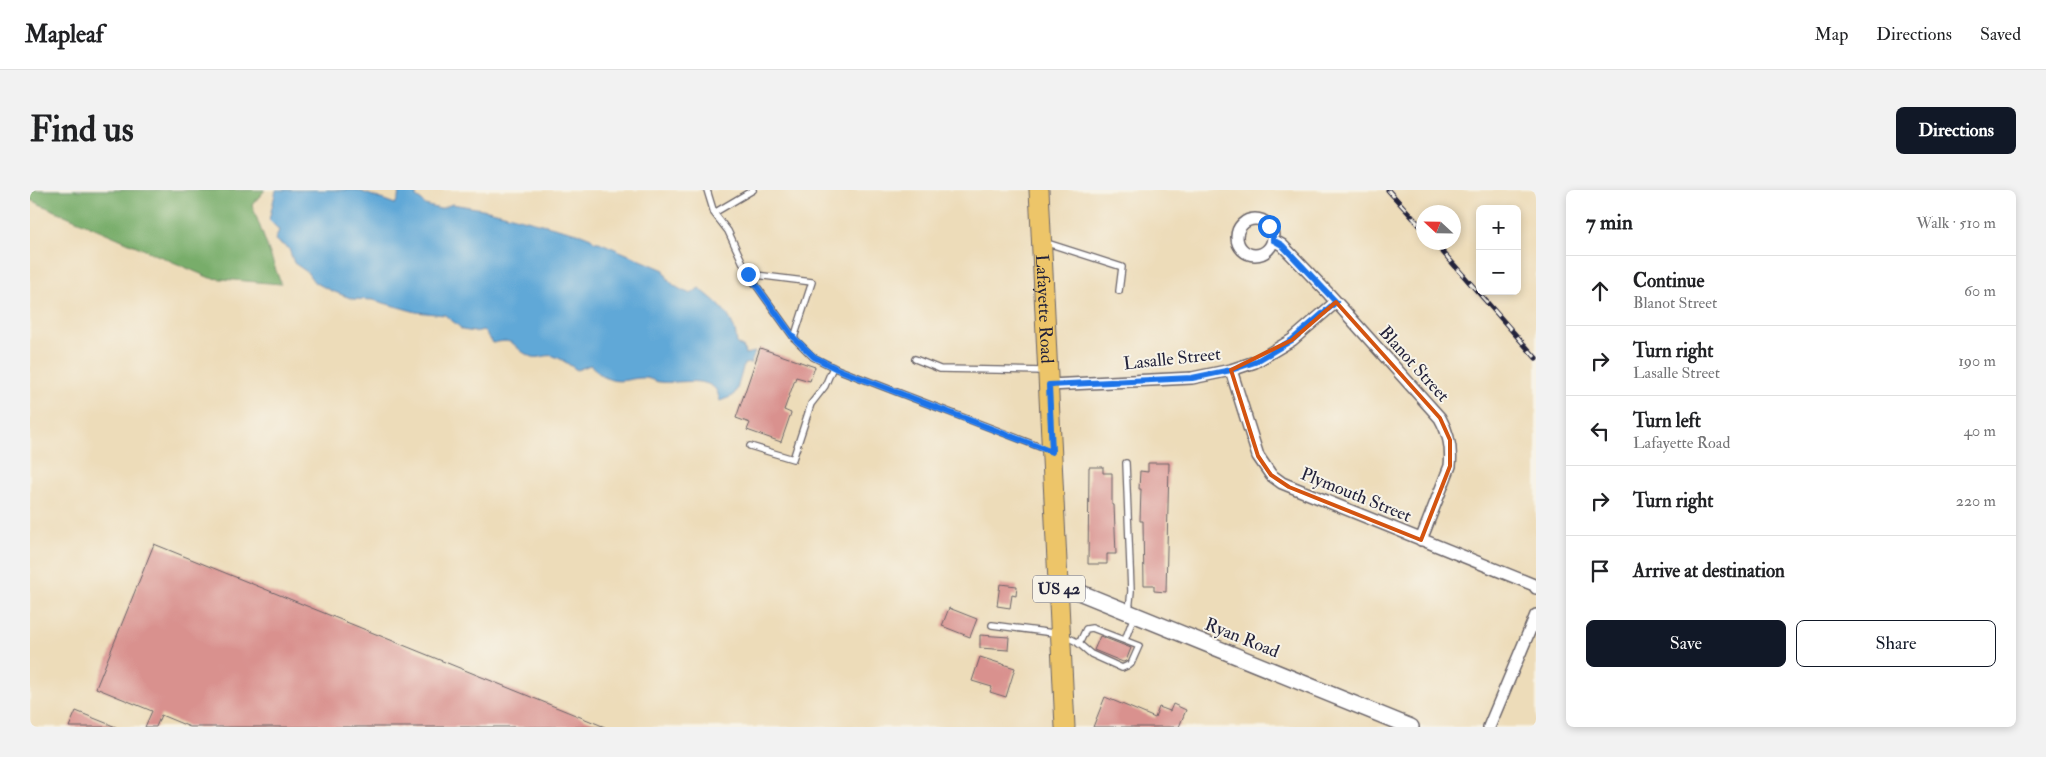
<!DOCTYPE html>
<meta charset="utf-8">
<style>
:root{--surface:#fff;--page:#f2f2f2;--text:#202124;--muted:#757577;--line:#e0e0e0;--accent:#111827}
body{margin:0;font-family:"IM FELL Double Pica",serif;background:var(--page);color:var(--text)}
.controls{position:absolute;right:15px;top:15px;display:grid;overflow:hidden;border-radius:8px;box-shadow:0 2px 8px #0003}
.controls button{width:45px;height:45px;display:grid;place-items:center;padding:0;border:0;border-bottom:1px solid var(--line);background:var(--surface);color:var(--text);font:25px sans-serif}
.compass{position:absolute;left:1386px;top:15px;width:45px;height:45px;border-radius:50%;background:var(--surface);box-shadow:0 2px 8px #0003;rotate:292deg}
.stop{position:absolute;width:15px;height:15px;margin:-11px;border:4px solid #1a73e8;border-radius:50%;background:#fff}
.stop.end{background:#1a73e8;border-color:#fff;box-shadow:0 1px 5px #0008}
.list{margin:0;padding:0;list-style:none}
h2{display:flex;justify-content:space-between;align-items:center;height:65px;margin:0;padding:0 20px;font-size:21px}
h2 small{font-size:16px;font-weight:400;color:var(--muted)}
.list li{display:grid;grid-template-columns:32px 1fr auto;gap:15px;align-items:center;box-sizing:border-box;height:70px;padding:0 20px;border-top:1px solid var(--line)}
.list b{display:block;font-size:19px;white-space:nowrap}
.list p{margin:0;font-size:16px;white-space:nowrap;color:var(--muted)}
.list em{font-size:16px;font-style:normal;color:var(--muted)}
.actions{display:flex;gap:10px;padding:15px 20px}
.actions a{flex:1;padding:11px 0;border:1px solid var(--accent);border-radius:8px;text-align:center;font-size:18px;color:var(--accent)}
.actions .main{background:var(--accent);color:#fff}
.icon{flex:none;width:28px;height:28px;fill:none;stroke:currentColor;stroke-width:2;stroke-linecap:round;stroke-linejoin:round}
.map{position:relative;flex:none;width:1506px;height:537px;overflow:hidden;border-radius:8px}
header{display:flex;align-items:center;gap:30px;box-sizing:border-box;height:70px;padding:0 25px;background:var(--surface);border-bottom:1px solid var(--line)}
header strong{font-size:24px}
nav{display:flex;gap:28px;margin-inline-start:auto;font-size:18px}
.intro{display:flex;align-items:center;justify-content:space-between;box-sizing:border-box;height:120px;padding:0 30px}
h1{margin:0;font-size:35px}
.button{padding:12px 22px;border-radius:8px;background:var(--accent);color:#fff;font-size:18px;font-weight:700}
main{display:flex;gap:30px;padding:0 30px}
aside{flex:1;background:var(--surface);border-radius:8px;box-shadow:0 2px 8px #0003}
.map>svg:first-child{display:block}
</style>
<header>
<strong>Mapleaf</strong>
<nav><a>Map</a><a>Directions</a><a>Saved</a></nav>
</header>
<div class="intro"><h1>Find us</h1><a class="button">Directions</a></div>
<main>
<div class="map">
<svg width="1506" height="537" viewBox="0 0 1506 537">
<rect width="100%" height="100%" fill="#f7f3e8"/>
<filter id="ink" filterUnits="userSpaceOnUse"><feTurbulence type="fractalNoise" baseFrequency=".02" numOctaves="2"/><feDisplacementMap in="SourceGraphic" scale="10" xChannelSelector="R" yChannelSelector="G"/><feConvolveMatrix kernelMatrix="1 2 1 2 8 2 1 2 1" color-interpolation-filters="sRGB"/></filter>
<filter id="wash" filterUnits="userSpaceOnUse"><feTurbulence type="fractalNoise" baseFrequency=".0096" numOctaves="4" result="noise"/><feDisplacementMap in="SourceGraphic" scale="20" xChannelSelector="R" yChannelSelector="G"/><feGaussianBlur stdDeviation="1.12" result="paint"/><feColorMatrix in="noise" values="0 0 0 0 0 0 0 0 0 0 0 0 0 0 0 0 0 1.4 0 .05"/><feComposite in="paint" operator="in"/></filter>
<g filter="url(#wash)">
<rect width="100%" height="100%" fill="#eddcb9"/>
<path fill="#78ad6a" stroke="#4d6852" d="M0,0H235L222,15L251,94L180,88L0,10Z"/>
<path fill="#60a8d7" stroke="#416589" d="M246,0H327L365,14L368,9L369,0H386V7L392,11L395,15L410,19L422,14L458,20L551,44L561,48L565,52H569L634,80C638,94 648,99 661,104L669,98C690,115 705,126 707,154L714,158L715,164L725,162L721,173L714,174L707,199L703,206L690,211C689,208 688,203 686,200C676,186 645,194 630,192C624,192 619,187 612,188C598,188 589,195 574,187C569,185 565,178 560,175L547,180C539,175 531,168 523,166C516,164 508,170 500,166C481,158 488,147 463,153L453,140L445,142L432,140C427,133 421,131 415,125L386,122L343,110L323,109L302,101L284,92L277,82L264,73L259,59L245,50L249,40L239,30Z"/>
<g id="blocks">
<path fill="#d9918e" d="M730,158L785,177L780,191L766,187L754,220L761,223L751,252L717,240L720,233L706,228Z
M1118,273H1139L1136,402L1124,401V395H1114L1113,331H1110L1111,299H1109L1110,281L1118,282Z
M1059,277H1073V283H1082V315H1084L1086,364H1077V374H1058Z
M124,354L575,537H160L131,525L126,537H115L122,521L66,498Z
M970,394L987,396L986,406L982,405L980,418L967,416Z
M919,418L947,429L940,447L912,436Z
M950,445L979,447L978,460L950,458Z
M1070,446L1101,458L1096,471L1093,472L1064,460Z
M950,467L985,478L976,507L960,502L962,497L942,491Z
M1075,507L1125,528L1129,517L1140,521L1143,514L1156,520L1149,537H1063Z
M46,521L86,537H39Z"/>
</g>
</g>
<g filter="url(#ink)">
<use href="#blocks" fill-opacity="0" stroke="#696367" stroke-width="1"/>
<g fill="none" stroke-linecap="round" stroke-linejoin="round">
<defs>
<path id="service" d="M677,0L684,23L698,41L718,84L764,148L783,167L807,179L1018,260
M684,23L723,0
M1014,52L1092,77L1089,101
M718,84L782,92L764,148
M885,169L910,179L1014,181
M720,256L763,269L781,214L795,196L803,177
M1096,273L1101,401L1099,421
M962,435L1031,444L1047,452L1061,464L1092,478L1101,474L1109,456L1062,438L1056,439L1049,454
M1095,450L1104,426"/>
<path id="minor" d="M1207 47a18 18 0 1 1 36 0a18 18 0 1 1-36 0Z
M1243,50L1252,55L1299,104L1410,228C1419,244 1422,258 1420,276L1391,350
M1201,180L1228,266L1241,285L1252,293L1504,395L1506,398
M1019,195L1162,188L1201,180L1225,172L1262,150L1306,112
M1459,537L1506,425"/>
<path id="tertiary" d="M1029,394L1381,537"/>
<g id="primary">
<path id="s1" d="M1009,0L1035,537"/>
</g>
</defs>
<use href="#service" stroke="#696367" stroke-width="8"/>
<use href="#minor" stroke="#696367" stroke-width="14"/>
<use href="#tertiary" stroke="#696367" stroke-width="18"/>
<use href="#primary" stroke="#696367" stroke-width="21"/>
<use href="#service" stroke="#fff" stroke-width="5.5"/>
<use href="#minor" stroke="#fff" stroke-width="11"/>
<use href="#tertiary" stroke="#fff" stroke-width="15"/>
<use href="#primary" stroke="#edc569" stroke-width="19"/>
<defs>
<path id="rail" d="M1358,0L1394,40
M1404,52L1506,168"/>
</defs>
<use href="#rail" stroke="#22223b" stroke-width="5"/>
<use href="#rail" stroke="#f7f3e8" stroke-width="3" stroke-dasharray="9" stroke-linecap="butt"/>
</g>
</g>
<g fill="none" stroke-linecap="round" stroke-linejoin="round" filter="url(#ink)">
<path stroke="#1a73e8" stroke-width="6" d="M718,84L764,148L784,167L807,179L1022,262L1019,195L1162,188L1201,180L1225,172L1262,150L1306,112L1252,55L1243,50V45L1239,36"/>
</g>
<path fill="none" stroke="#d45411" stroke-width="4" stroke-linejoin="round" d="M1306,112L1410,228L1420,250V276L1391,350L1259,297L1241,285L1228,266L1201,180L1262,150Z"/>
<g text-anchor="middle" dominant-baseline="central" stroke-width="4" stroke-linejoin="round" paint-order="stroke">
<rect fill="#f7f3e8" stroke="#62616f" stroke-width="1" x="1003" y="385.5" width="52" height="27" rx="4"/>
<g font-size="16" font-weight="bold" fill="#22223b">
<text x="1029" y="399">US 42</text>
</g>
<g font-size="18" fill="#22223b" stroke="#f7f3e8">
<text stroke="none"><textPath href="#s1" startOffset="119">Lafayette Road</textPath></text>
<text transform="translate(1142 169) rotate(-6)">Lasalle Street</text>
<text transform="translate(1384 174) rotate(48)">Blanot Street</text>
<text transform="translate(1326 305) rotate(22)">Plymouth Street</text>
<text transform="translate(1212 448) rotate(22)">Ryan Road</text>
</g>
</g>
</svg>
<div class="controls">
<button>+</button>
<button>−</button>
</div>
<svg class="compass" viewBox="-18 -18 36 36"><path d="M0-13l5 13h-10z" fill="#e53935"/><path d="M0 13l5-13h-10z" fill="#757577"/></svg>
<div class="stop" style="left:1239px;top:36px"></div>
<div class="stop end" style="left:718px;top:84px"></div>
</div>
<aside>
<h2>7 min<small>Walk · 510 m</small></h2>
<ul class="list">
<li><svg class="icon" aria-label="ahead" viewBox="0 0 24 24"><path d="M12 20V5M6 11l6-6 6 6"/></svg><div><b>Continue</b><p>Blanot Street</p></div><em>60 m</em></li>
<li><svg class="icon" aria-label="right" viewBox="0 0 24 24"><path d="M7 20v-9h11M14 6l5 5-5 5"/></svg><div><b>Turn right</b><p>Lasalle Street</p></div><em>190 m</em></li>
<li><svg class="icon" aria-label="left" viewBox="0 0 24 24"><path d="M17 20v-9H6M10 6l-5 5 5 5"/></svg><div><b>Turn left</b><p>Lafayette Road</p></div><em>40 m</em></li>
<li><svg class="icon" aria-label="right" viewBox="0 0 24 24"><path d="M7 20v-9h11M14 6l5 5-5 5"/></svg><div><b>Turn right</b></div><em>220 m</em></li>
<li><svg class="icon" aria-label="arrive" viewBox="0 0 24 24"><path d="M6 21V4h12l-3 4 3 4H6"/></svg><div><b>Arrive at destination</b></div></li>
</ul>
<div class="actions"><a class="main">Save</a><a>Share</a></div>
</aside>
</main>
